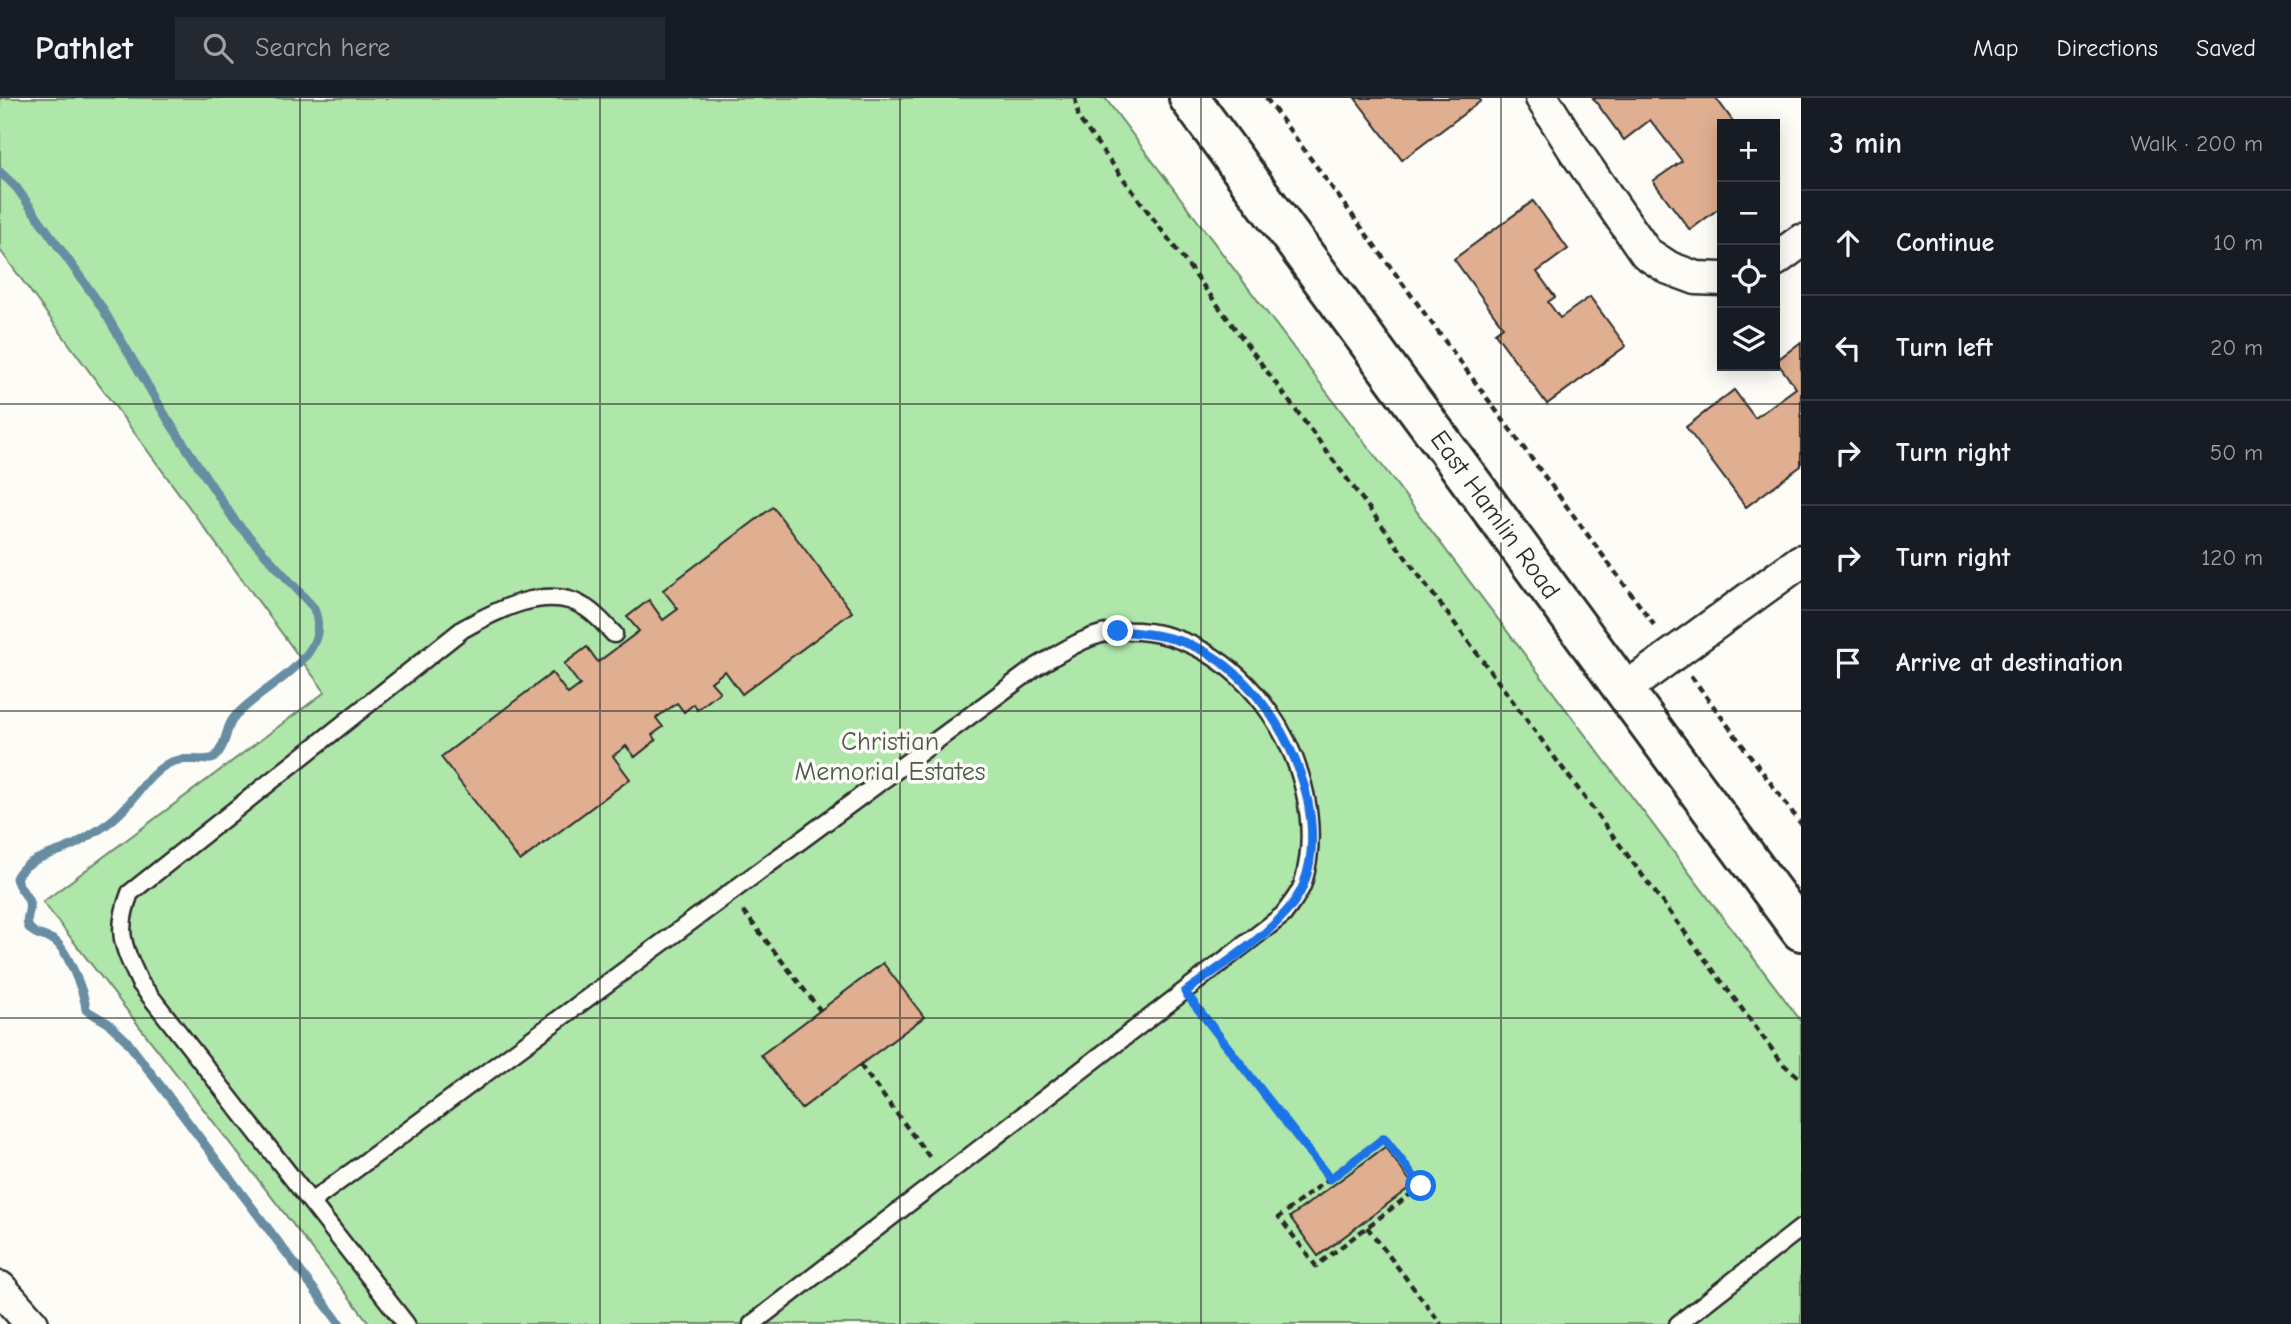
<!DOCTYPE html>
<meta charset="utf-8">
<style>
:root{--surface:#171b24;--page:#242831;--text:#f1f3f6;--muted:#9ea1a6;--line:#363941}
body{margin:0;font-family:"Comic Neue",sans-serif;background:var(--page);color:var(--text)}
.controls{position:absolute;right:21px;top:21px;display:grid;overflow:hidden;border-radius:0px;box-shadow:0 4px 18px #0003}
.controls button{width:63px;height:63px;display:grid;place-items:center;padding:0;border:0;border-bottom:2px solid var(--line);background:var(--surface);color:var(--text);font:35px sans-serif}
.stop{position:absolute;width:21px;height:21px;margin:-16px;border:5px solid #1a73e8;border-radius:50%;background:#fff}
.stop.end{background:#1a73e8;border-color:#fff;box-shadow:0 2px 7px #0008}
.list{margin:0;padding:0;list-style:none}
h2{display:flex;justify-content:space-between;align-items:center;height:91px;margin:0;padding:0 28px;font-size:30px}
h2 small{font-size:23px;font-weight:400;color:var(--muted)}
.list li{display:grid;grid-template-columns:46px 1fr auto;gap:21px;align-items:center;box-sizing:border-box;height:105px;padding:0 28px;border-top:2px solid var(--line)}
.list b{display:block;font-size:26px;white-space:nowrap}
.list em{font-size:23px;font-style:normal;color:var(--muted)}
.icon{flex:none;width:38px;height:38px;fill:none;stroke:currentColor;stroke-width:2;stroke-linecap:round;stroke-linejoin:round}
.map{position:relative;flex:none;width:1801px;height:1226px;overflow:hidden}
header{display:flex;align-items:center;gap:42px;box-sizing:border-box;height:98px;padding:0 35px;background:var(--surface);border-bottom:2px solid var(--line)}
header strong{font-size:33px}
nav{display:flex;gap:38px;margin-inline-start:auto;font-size:24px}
.search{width:490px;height:63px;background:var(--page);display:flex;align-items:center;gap:18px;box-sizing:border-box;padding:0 24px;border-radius:0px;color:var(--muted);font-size:26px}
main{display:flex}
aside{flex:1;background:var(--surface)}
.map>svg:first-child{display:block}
</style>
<header>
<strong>Pathlet</strong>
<div class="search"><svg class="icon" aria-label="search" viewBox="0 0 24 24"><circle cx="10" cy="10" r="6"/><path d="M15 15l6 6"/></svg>Search here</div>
<nav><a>Map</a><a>Directions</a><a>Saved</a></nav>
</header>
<main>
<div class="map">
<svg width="1801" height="1226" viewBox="0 0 1801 1226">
<rect width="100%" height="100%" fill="#fdfcf7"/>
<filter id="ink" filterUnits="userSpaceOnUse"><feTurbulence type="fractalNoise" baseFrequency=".0143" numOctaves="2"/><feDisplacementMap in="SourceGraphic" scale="14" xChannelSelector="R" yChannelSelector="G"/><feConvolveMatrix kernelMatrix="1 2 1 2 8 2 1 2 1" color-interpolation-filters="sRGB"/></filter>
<g filter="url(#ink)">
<path fill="#afe7ab" stroke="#6d896b" stroke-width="2" d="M0,0H1105L1801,923V1226H370L43,804L325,594L0,152Z"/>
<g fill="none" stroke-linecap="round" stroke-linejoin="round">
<path stroke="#678da2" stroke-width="9" d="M0,74L16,89L101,208L168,322L235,423L313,509C338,561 256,590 233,621C225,631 228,645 214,660C199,665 183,657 167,666C147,678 139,696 123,712C111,725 94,735 79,744C58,757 28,757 16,780C18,790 26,795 29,804C32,813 23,822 30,831C36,838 47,838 55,843C67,852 85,896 86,912L108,925L126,942L340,1226"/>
</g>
<path fill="#e0af91" stroke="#2b2b2b" stroke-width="2" d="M1355,0H1478L1481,3L1402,62Z
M1593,0H1716L1735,26H1722V108L1690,132L1653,83L1682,63L1650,22L1624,42Z
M1533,103L1568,151L1537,174L1555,199L1548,204L1560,220L1590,199L1626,248L1547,306L1495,235L1503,229L1454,161Z
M1801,244V368L1746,409L1686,329L1734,292L1755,320L1796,290L1776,263Z
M773,409L852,514L742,596L725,573L711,584L720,594L697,612L694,606L684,614L677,605L656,620L663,629L652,637L656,642L635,659L626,648L613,658L630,681L520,763L441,659L552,575L568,596L580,587L564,566L587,549L598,564L639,533L627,519L649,502L663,522L678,511L663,492Z
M883,865L924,919L801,1011L761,957Z
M1385,1049L1413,1087L1318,1158L1290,1119Z"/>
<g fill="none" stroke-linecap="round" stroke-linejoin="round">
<defs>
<path id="service" d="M311,1104L1036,569C1062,554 1088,535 1119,533C1242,525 1336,674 1303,785C1300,796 1290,807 1283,817L752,1226
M406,1226L140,885C123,848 115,834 130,795L463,531C495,513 549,484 586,510C597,517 605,527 614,536
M1678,1226L1801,1130"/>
<path id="minor" d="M1542,0L1576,54L1646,155L1669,170L1696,180L1722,181
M1775,162L1801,143
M1624,592L1801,463
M0,1190L32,1226"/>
<path id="tertiary" d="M1189,0L1801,833"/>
</defs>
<use href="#service" stroke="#2b2b2b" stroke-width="21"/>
<use href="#minor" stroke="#2b2b2b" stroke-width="37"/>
<use href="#tertiary" stroke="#2b2b2b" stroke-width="44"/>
<path stroke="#2b2b2b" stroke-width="4.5" stroke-dasharray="7 5" stroke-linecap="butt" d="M1075,0L1079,21L1783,966L1801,981
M1266,0L1657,531
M1691,578L1801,726
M743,813L820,912
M1197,910L1330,1081
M860,967L931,1061
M1384,1039L1421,1088L1316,1168L1279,1119Z
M1367,1129L1441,1226"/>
<use href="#service" stroke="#fdfcf7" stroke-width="16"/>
<use href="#minor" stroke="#fdfcf7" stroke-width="32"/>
<use href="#tertiary" stroke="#fdfcf7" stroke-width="38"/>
</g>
</g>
<g fill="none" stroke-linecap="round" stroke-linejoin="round" filter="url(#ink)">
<path stroke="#1a73e8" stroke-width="9" d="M1118,533C1143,535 1167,537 1191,547C1270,579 1336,705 1303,788C1286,829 1220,868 1185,894L1330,1081L1384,1040L1421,1088"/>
</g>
<path fill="none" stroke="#2b2b2b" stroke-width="2" stroke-opacity="0.55" d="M300,0V1226M600,0V1226M900,0V1226M1201,0V1226M1501,0V1226M0,306H1801M0,613H1801M0,920H1801"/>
<g text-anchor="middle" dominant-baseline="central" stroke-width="7" stroke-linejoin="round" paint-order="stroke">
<g font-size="26" fill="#2b2b2b" stroke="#fdfcf7">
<text transform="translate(1495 417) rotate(54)">East Hamlin Road</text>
</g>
<g font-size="26" fill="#4c5a4b" stroke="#fdfcf7">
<text x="890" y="644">Christian<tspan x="890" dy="30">Memorial Estates</tspan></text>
</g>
</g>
</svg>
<div class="controls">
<button>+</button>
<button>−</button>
<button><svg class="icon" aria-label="locate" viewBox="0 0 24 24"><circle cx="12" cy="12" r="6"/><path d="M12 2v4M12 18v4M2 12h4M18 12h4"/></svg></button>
<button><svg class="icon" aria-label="layers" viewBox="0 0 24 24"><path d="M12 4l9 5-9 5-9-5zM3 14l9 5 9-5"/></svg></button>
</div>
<div class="stop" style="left:1421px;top:1088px"></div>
<div class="stop end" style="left:1118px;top:533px"></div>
</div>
<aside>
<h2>3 min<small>Walk · 200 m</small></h2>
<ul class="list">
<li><svg class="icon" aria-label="ahead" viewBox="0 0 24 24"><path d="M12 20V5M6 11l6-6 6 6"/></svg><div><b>Continue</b></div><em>10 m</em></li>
<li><svg class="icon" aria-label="left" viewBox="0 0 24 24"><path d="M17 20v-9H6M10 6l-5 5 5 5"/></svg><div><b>Turn left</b></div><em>20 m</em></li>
<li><svg class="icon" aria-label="right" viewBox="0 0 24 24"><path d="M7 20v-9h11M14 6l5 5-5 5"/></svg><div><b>Turn right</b></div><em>50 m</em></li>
<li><svg class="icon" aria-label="right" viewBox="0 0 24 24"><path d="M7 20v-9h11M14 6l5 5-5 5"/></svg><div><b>Turn right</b></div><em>120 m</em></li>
<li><svg class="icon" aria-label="arrive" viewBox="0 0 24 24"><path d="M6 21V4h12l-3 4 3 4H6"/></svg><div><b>Arrive at destination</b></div></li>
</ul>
</aside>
</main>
